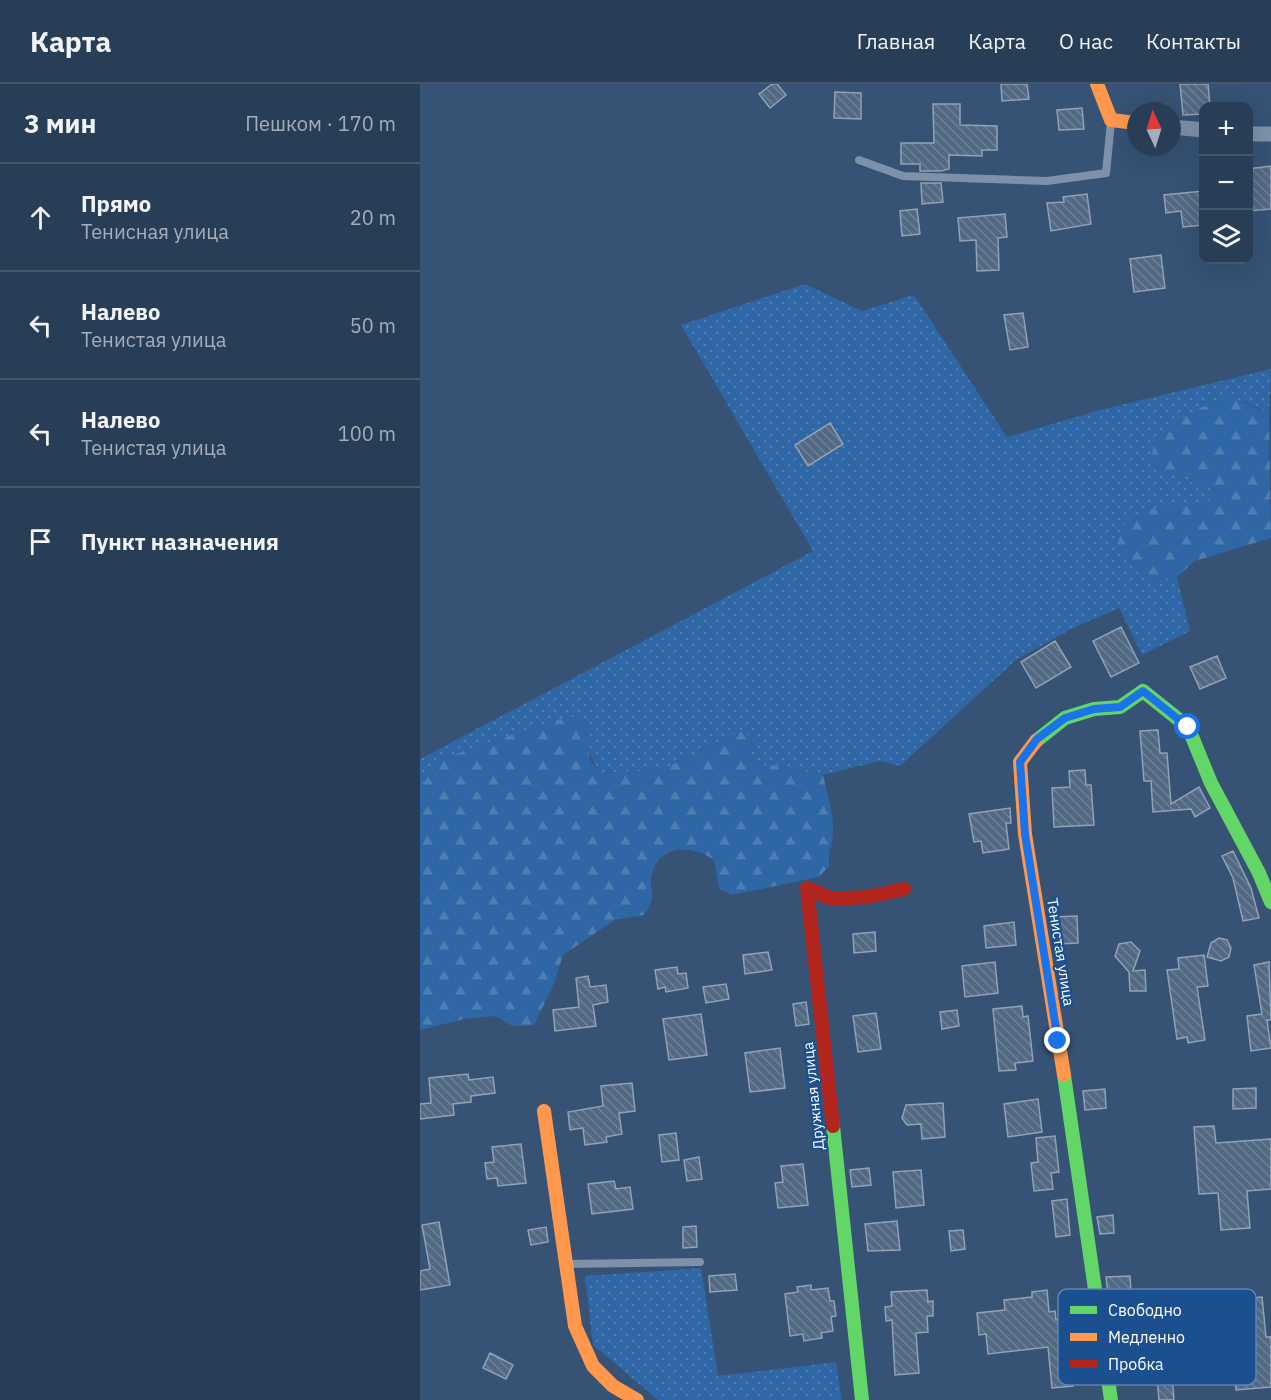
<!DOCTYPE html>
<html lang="ru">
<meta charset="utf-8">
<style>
:root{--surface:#283e57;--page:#30455d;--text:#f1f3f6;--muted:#a5aeba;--line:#44576d}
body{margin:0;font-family:"IBM Plex Sans",sans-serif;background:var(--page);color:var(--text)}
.controls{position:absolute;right:18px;top:18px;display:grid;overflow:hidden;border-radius:12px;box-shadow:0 6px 24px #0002}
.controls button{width:54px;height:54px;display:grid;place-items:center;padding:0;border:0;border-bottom:2px solid var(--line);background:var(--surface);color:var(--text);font:30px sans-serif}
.compass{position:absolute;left:707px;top:18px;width:54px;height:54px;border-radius:50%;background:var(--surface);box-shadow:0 6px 24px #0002;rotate:356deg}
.stop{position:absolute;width:18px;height:18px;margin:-14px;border:4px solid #1a73e8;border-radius:50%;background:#fff}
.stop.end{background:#1a73e8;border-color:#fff;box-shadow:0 2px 6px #0008}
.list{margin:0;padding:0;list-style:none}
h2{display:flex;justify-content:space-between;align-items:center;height:78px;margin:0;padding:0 24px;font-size:26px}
h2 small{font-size:20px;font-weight:400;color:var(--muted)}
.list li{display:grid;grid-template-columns:39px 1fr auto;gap:18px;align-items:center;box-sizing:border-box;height:108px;padding:0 24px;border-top:2px solid var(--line)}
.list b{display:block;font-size:22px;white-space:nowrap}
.list p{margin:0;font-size:20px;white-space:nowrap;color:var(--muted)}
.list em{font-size:20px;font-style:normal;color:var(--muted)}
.icon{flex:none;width:33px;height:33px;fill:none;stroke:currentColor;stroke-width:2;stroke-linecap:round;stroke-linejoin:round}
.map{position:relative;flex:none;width:851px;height:1316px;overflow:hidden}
header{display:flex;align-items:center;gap:36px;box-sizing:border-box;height:84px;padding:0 30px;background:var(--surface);border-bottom:2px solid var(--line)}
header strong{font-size:28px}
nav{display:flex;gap:33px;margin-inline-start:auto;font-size:21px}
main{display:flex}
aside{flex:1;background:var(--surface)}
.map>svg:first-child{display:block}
</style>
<header>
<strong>Карта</strong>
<nav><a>Главная</a><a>Карта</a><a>О нас</a><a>Контакты</a></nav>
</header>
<main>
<aside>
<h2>3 мин<small>Пешком · 170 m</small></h2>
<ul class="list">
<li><svg class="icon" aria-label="ahead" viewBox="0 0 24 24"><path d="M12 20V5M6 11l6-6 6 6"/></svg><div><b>Прямо</b><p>Тенисная улица</p></div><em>20 m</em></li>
<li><svg class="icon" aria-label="left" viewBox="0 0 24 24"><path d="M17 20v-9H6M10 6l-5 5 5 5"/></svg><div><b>Налево</b><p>Тенистая улица</p></div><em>50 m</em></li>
<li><svg class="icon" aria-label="left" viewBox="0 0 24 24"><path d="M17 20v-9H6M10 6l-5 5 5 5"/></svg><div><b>Налево</b><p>Тенистая улица</p></div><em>100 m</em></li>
<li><svg class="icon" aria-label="arrive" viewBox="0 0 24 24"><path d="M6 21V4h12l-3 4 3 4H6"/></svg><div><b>Пункт назначения</b></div></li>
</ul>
</aside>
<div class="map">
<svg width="851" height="1316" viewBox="0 0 851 1316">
<defs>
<pattern id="grass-dots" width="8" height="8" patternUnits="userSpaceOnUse" patternTransform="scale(1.5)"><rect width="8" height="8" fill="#2f66a5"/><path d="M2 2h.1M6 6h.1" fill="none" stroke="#4e7db2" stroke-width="1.8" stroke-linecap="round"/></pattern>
<pattern id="forest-firs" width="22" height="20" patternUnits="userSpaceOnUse" patternTransform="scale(1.5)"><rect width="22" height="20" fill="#2f66a5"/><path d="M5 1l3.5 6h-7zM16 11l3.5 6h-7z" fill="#4e7db2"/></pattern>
<pattern id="building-back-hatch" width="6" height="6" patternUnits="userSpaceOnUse" patternTransform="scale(1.5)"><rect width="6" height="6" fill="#526984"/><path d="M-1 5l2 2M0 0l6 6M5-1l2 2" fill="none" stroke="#6c8096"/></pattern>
</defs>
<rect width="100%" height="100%" fill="#365274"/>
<path fill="url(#grass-dots)" d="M385,200L442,227L494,211L587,353L684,325L851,285L849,330L824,317L791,319L741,350L760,394L784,399L796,406L792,417L770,421L698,463L723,490L733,496L757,493L770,547L722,571L699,524L653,544L596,576L480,682L459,677L403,691L353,681L338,684L329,672L323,647L241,686L181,689C164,669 173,654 158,633L143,634L27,673L0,702V675L393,467L261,241Z
M281,1184L298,1292L416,1278L422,1316H238L173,1261L165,1192Z"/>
<path fill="url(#forest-firs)" d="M813,313L849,330L851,454L775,477L757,493L733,496L723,490L698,463C699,416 758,424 792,417L796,406C771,390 749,401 732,371C733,366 733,362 735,357C745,340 793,315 813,313Z
M158,633L168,646L170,676L181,689L241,686L323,647L334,657L329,672L338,684L353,681L403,691C407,709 414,730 413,749C412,761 408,770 409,782L399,793L312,811L299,805L294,776C275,762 243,759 233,786C226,805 240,809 224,831L195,836L143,871L134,900L114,941L92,942L76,932L44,935L0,946V702L27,673L114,643L143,634Z"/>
<path fill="url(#building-back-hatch)" stroke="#92a2b6" stroke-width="1.5" d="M352,0H357L366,11L350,24L339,10Z
M581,0H607L609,15L582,17Z
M760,0H788L790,22H783V30L763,31Z
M415,8L441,9V35L414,34Z
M513,20H540V41L577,42V66H562V72L529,71V85L521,87H500V80H481V59H514Z
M662,24L664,45L639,46L637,26Z
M851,82V125L828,127V85Z
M501,99H521L523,118L502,120Z
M783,107V141L763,143L761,127L746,129L744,111Z
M667,110L671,140L631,147L627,119L644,118L643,113Z
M497,125L500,150L482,152L480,127Z
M585,130L587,153L578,154L579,186L557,187L556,156L540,157L538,134Z
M741,171L745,204L714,208L710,175Z
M603,229L608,263L590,266L584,231Z
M410,339L423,360L388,382L375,361Z
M701,543L719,579L691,593L673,557Z
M635,557L651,583L616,604L601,578Z
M797,572L806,594L780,605L770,583Z
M738,646L740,669H747L751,720L779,703L790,724L775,733L771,725L733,728L731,697H724L720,647Z
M665,686L666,701H671L674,741L634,743L632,704L650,703L649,687Z
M590,724L591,739H586L589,765L563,769L561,757L554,758L549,730Z
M813,767L831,804L839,834L823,837L813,794L802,772Z
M657,832L658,859L637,860L633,833Z
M594,838L596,861L566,864L564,842Z
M455,848L456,867L434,869L433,850Z
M799,854L807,856L811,864L809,873L801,877L787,873L791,859Z
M711,858L720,867L713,887L725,886L726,907H710L709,888L695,872L699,860Z
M348,868L352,886L325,890L323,871Z
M784,871L788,902L777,903L785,956L768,959L767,953L757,955L747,886L759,885L758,874Z
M575,878L578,909L545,913L542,882Z
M849,878L851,936H847L851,964L831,967L827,932L842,930L834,881Z
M257,883L258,890L266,889L268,904L246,908L245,903L238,905L235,886Z
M168,892L170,903L186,901L188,918L173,921L176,942L135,947L133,926L159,923L156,894Z
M306,900L309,915L286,919L283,903Z
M386,918L389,940L376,942L373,920Z
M602,922L603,933L608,932L613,977L595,979L596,986L579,987L573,925Z
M537,926L539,942L522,945L520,928Z
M456,929L461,965L438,968L433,932Z
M281,930L287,971L249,976L243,935Z
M360,964L365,1004L330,1008L325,969Z
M48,990L49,996L73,993L75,1009L51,1012V1018L33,1020L34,1031L0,1035V1020L11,1019L9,994Z
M212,999L215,1027L199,1029L202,1050L186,1053L187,1058L165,1061L163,1044L150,1046L148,1028L183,1022L181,1002Z
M836,1004V1024L813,1025V1005Z
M685,1005L686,1024L665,1026L663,1007Z
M618,1015L622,1048L588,1053L584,1020Z
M523,1019L525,1053L502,1055L501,1040L487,1041L482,1034L486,1021Z
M794,1042L796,1059L851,1055V1105L827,1107L830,1144L801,1146L798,1109L779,1110L774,1043Z
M256,1049L259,1076L242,1078L239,1051Z
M635,1052L639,1088L631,1089L633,1105L614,1107L611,1079L618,1078L616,1054Z
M101,1060L106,1099L78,1102L77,1094L67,1095L65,1079L74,1078L72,1063Z
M279,1073L282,1095L267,1097L264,1076Z
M383,1080L388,1121L358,1124L355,1099L363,1098L361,1082Z
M449,1084L451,1101L432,1103L430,1086Z
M501,1086L504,1121L476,1124L473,1088Z
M194,1097L196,1105L210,1103L213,1125L172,1130L168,1100Z
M647,1115L650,1151L636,1153L632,1117Z
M693,1131L694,1149L680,1150L677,1133Z
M477,1137L480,1166L448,1167L445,1140Z
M19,1138L30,1201L0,1206V1187L10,1185L2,1141Z
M276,1142L277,1163L263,1164V1143Z
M126,1143L128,1158L111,1161L108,1146Z
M543,1146L545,1165L531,1167L529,1147Z
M315,1190L317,1206L290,1208L289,1192Z
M710,1192L711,1208L688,1209L686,1193Z
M391,1201V1206L408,1204L410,1217H414L416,1232L411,1233L413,1247L401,1249L402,1254L384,1257L383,1250L370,1252L365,1210L378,1208L377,1203Z
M507,1206L508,1218L513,1217V1232H507L508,1248L496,1249L499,1289L475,1291L472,1236L466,1237L465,1223L472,1222L471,1208Z
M627,1206L629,1228L635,1227L636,1236L650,1234L652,1252L669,1250L671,1269L650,1271L653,1302L632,1304L628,1263L568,1270L566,1250L559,1251L557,1229L585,1226L584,1216L612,1213V1208Z
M842,1213L846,1253H851V1303L816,1306L812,1267L750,1271L754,1316H739L735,1272H730L728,1235L750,1234L749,1228L808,1224L807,1216Z
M70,1269L93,1281L86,1295L63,1284Z"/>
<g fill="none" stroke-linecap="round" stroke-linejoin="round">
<path stroke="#7d92a8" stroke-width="8" d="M439,76L483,92L627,97L686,89L691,38
M148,1180L280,1178"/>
<path stroke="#7d92a8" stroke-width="15" d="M752,43L784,46
M828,50H851"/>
<path stroke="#63d668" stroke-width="14" d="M616,657L645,634L674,625L700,623L723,607L768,643L791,699L839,789L851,818
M644,991L691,1316
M413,1042L442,1316"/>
<path stroke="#ff974d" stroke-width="14" d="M677,0L691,36L716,39
M616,657L600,678L605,750L644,991
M124,1027L155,1242L173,1282L193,1302L217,1316"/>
<path stroke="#b3261e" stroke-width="14" d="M413,1042L387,804L412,815L447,813L484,805"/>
</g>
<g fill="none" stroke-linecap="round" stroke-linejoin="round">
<path stroke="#1a73e8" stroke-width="8" d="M638,957L605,750L600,678L617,655L645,634L674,625L700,623L723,607L768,643"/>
</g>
<g text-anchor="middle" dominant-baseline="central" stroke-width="4.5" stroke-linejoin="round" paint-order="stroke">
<g font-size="15" fill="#fff" stroke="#1b4f8f">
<text transform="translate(641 868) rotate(81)">Тенистая улица</text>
<text transform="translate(393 1012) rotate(-96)">Дружная улица</text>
</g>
</g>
<rect x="638" y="1205" width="198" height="96" rx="9" fill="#1b4f8f" stroke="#5f84b1" stroke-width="1.5"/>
<rect x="650" y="1222" width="27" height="8" fill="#63d668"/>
<rect x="650" y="1249" width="27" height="8" fill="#ff974d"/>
<rect x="650" y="1276" width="27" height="8" fill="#b3261e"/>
<g font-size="16" fill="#fff">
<text x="688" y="1232">Свободно</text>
<text x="688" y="1259">Медленно</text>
<text x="688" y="1286">Пробка</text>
</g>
</svg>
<div class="controls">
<button>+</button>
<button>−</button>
<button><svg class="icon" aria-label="layers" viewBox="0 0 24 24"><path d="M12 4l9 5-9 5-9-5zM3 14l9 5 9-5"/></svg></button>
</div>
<svg class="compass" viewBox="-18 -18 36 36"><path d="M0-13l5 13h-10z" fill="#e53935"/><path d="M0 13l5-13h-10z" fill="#a5aeba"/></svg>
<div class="stop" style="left:768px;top:643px"></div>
<div class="stop end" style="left:638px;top:957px"></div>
</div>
</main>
